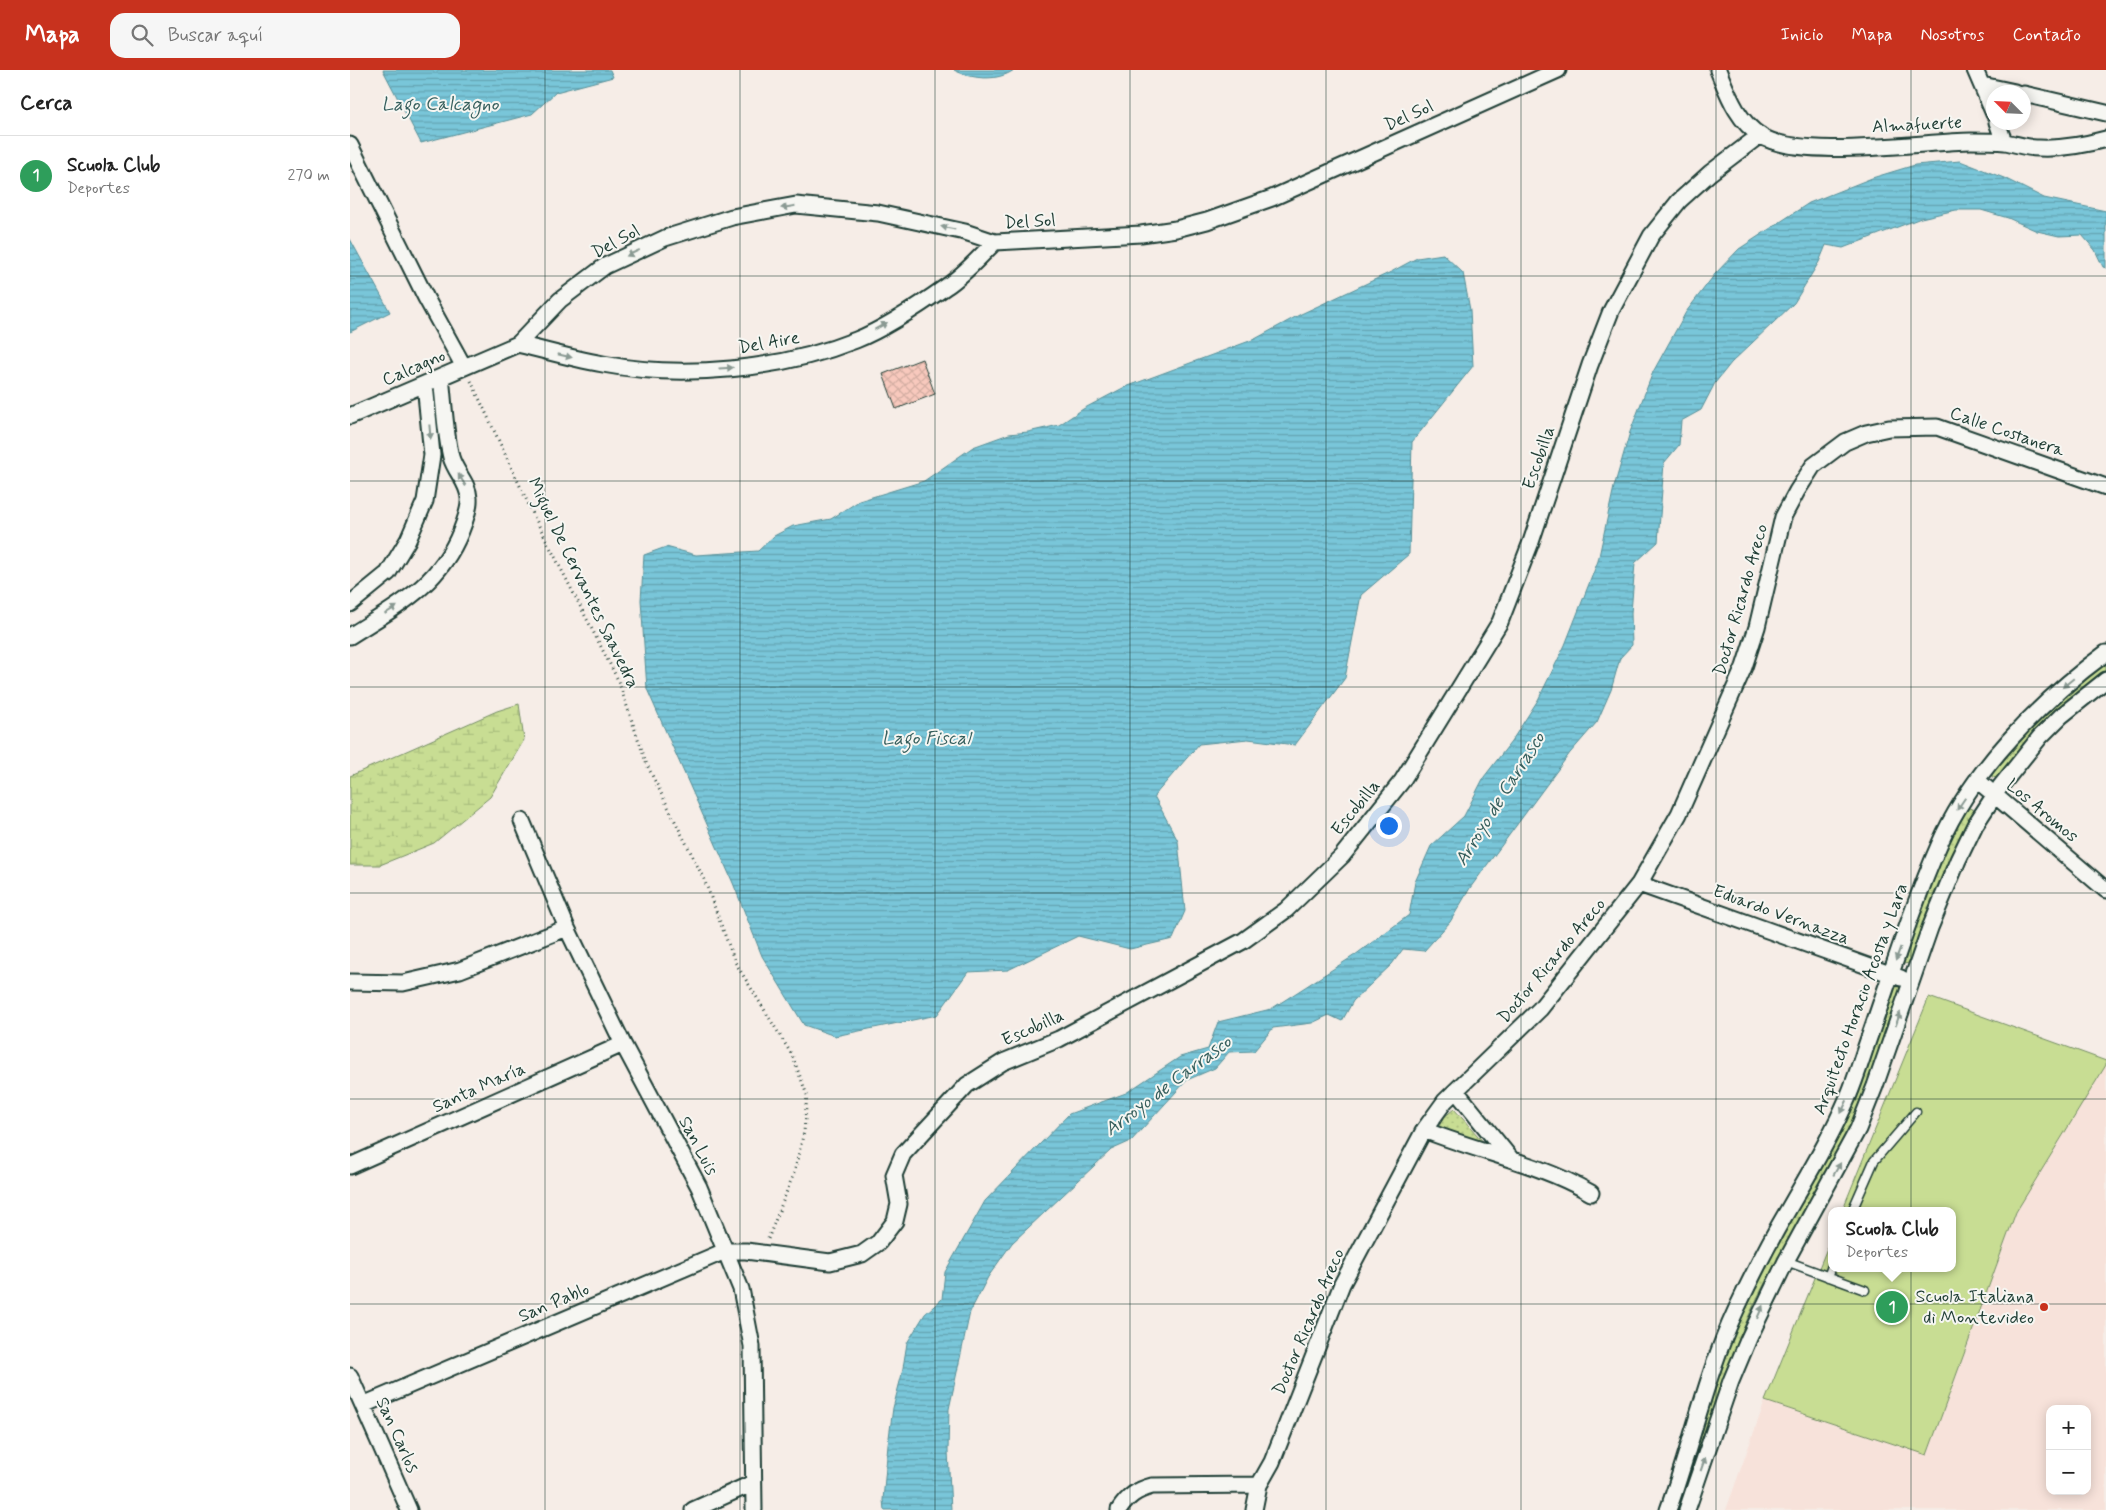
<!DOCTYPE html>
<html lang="es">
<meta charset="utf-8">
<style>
:root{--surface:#fff;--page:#f6f6f6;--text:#222;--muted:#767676;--line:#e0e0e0;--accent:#c8321e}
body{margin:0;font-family:Mynerve,sans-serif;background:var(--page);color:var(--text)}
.controls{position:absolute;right:15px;bottom:15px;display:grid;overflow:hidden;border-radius:10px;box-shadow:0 2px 12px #0003}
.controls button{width:45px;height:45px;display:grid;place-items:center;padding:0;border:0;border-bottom:1px solid var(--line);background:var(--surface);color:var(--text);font:25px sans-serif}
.compass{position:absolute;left:1636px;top:15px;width:45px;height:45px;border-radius:50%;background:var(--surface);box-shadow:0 2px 12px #0003;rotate:294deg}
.you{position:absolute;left:1038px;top:755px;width:18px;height:18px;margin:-12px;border:4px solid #fff;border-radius:50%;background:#1a73e8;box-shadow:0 0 0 8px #1a73e833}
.badge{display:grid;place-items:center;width:32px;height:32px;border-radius:50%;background:var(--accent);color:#fff;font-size:16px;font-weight:700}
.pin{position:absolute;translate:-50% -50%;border:2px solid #fff;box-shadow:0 1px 5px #0006}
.popup{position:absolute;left:1478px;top:1137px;width:128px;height:65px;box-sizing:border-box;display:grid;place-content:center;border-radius:10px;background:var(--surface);filter:drop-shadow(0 1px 4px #0005);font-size:16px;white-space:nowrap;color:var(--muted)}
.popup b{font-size:19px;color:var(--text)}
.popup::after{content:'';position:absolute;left:50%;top:100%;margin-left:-10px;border:10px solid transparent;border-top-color:var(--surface)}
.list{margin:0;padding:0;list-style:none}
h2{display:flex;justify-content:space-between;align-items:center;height:65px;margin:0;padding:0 20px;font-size:21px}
h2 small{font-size:16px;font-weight:400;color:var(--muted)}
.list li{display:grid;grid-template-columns:32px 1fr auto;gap:15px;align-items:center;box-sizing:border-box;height:80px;padding:0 20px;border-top:1px solid var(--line)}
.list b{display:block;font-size:19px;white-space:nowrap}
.list p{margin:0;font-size:16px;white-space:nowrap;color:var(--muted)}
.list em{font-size:16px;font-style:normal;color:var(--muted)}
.icon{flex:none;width:28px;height:28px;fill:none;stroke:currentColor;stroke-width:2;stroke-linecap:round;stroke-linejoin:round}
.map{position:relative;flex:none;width:1756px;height:1440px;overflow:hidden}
header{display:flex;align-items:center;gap:30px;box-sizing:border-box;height:70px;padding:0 25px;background:var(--accent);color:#fff}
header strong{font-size:24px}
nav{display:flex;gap:28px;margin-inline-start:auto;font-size:18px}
.search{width:350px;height:45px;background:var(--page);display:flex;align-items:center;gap:12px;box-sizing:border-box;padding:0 18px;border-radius:15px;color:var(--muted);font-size:19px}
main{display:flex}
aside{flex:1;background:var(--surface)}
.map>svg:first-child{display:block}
</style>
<header>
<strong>Mapa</strong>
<div class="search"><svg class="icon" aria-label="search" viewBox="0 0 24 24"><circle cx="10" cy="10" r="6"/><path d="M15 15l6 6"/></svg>Buscar aquí</div>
<nav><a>Inicio</a><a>Mapa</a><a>Nosotros</a><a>Contacto</a></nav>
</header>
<main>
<aside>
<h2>Cerca<small></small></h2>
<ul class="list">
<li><span class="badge" style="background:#2e9e5b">1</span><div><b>Scuola Club</b><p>Deportes</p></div><em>270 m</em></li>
</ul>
</aside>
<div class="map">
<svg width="1756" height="1440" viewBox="0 0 1756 1440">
<defs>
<pattern id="grass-dots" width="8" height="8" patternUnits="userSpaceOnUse" patternTransform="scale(1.25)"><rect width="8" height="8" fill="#c8dd93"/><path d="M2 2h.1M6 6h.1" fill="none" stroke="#abbf7f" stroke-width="1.8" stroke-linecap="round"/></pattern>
<pattern id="wetland-marsh" width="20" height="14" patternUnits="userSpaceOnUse" patternTransform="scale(1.25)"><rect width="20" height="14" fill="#c8dd93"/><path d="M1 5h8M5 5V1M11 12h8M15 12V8" fill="none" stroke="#abbf7f"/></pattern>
<pattern id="water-rules" width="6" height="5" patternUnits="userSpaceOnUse" patternTransform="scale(1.25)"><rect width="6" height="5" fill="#79c6d9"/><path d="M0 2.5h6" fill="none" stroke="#63a2b1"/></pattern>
<pattern id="building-cross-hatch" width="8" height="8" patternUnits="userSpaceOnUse" patternTransform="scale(1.25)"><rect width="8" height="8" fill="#f8c9bd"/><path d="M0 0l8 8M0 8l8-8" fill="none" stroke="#d4aea3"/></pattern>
</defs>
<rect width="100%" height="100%" fill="#f6ede7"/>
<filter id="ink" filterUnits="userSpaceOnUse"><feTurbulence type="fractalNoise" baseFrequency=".02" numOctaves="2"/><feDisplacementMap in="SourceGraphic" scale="10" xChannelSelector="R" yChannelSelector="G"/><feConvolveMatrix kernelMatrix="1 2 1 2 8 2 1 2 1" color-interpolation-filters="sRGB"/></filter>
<g filter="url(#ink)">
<path fill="#f7e2da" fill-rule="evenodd" d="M1756,995V1440H1376L1415,1331L1577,1385L1666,1142ZM1700,1339H1737V1421H1700Z"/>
<path fill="url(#grass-dots)" stroke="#748d64" d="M1756,593V602L1737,616L1683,666L1647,708L1642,707C1643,685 1735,607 1756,593Z
M1619,738L1624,740L1623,744C1595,791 1576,841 1559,893L1554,894L1552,891C1561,860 1597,758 1619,738Z
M1544,915L1551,917C1533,970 1516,1023 1492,1073C1464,1131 1427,1185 1400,1243C1372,1307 1352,1374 1330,1440H1323L1378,1277L1393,1239Z
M1104,1039L1136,1075L1088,1059L1093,1048Z"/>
<path fill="url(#wetland-marsh)" stroke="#748d64" d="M169,634L174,670L140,727L84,773L30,795H0V706L147,641Z"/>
<path fill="#c8dd93" stroke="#748d64" d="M1579,927L1756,991V995L1666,1142L1577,1385L1415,1331L1482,1166V1198H1602V1141H1492Z"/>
<path fill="url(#water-rules)" stroke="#558f97" d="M33,0H260L263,7L206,22L182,44L71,73Z
M604,0H664C647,12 621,9 604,0Z
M1610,91L1654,108L1694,128L1756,141V198L1753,197L1745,180L1732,165L1709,166L1687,161L1658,148L1631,140H1606L1571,148L1493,178L1476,175L1469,192L1444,233L1381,293L1365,313L1351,340L1331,351L1329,375L1314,393L1308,472L1285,493L1281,543L1282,575L1270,588L1261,620L1247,652L1220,683L1120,818L1100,852L1074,881L1053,879L1042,894L1003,931L992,951L979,945L962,953L923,958L904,981L879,982L865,998L837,1010L781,1071L761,1080L662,1173L638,1207L620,1242L599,1339L598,1381L601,1440H534L533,1430L538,1375L543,1338L552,1304L557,1273L575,1244L592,1229L595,1202L635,1131L719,1044L776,1023L830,987L858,979L868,952L921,939L1005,885L1059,845L1065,812L1081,776L1114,746L1134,707L1161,672L1188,630L1215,575L1248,491L1264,417L1280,362L1303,302L1336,242L1365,204L1389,179L1459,133L1522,108L1565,95Z
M0,169L40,242L0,262Z
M1093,184L1113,203L1120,240L1123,296L1062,372L1059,484L1011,525L995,608L945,675L898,669L849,674L804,726L828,771L835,841L823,869L780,879L728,866L658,900L618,902L587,945L485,966L454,955L412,886L383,813L297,619L291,530L294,485L316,477L346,485L408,481L424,466L443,456L481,449L509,431L574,411L623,377L659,364L678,362L709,355L733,339L773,318L905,269L951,244L1041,202L1067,188Z"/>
<path fill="url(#building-cross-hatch)" stroke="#1f3d34" d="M572,289L585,324L546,339L533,304Z"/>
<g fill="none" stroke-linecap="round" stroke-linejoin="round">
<defs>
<path id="lane" d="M1502,1141L1524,1091L1566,1042
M1436,1191L1515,1220
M1478,1207L1482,1196"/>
<path id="street" d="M1368,0C1378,24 1387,51 1411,66C1450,90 1571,72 1621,71C1632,71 1644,71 1655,72C1666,74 1677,78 1689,78C1711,79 1734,75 1756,69
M1625,0L1644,44
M1632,15L1665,22
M1674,24L1756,43
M1647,52L1654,72
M0,75L76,228L114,297
M168,274C196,281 224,289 253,294C332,309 431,300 506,270C534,259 573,233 597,216C615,204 630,186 645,172
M0,346L168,274L210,230L255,196L315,168L382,147L446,135L528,143L615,162L645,172L791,164L826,159L857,151L922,128L1208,0
M0,534L38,503L58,470L75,431L82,385L75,314
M0,566C47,536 89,516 111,461C115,451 120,438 119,428C118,412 105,402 101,387C95,363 94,332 91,307
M1627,710L1756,820
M172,751L217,858L273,974L349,1117L391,1219L402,1276L404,1440
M1289,814L1551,908
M0,912L53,913L110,900L217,858
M1106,1021L1161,1089
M1074,1060C1129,1082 1189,1093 1241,1123
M0,1096L273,974
M0,1306L59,1440
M13,1335L375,1181H396L480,1192L512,1184L529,1172L545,1151L549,1134L544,1105L553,1084L617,1015L653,992L709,969L893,871L936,840L992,786L1052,711L1150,552L1181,472L1240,295L1261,241L1301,166L1329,131L1360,103L1410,65
M343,1440L403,1413
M769,1440C778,1426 787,1420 802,1416L909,1415
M904,1440L909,1415L922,1392L992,1214L1074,1060L1095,1031L1190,939L1289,814L1329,744L1394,597L1407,557L1433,447L1447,421L1463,396L1495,372L1516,363L1539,358L1587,357L1756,417
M1318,1440C1342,1374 1356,1304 1386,1240C1402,1206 1419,1172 1438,1140C1459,1103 1481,1067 1498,1027C1507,1006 1513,984 1521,962C1543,899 1563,834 1590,773C1622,700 1692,630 1756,583
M1337,1440L1381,1311L1399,1268L1436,1191L1508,1059L1525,1016L1580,858L1608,790L1625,755L1650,717L1690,667L1711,646L1756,610"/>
</defs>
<use href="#lane" stroke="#1f3d34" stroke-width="11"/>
<use href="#street" stroke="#1f3d34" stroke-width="19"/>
<path stroke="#1f3d34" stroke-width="3" stroke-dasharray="1 4" stroke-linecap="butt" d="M121,311L184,446L268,610L297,695L354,809L385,892L442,985L457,1025L454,1062L444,1103L418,1169"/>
<use href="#lane" stroke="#f6f6f2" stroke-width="8"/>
<use href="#street" stroke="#f6f6f2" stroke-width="15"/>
</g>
<defs><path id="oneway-solid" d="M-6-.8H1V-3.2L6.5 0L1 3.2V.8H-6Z" transform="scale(1.25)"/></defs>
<g fill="#8a9a93">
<use href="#oneway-solid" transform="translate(438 137) rotate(171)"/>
<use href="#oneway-solid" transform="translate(598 158) rotate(-168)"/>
<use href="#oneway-solid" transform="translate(283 183) rotate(155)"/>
<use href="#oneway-solid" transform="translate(531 256) rotate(-29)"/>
<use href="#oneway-solid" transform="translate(215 286) rotate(13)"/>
<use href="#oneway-solid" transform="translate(376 298) rotate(-3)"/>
<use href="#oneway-solid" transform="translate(80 362) rotate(85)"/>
<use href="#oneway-solid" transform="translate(112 410) rotate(-122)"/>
<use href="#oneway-solid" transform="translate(41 540) rotate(-32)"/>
<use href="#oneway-solid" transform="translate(1718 613) rotate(140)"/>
<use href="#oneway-solid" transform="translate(1611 734) rotate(124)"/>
<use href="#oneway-solid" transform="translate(1548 884) rotate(110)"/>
<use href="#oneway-solid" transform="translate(1548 949) rotate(-71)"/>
<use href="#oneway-solid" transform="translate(1494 1037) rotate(115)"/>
<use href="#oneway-solid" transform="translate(1487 1099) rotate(-60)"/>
<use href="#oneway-solid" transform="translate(1410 1242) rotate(-66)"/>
<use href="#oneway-solid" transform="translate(1353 1394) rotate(-71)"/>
</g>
</g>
<path fill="none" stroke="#1f3d34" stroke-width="1" stroke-opacity="0.55" d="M195,0V1440M390,0V1440M585,0V1440M780,0V1440M976,0V1440M1171,0V1440M1366,0V1440M1561,0V1440M0,206H1756M0,411H1756M0,617H1756M0,823H1756M0,1029H1756M0,1234H1756"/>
<circle fill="#c8321e" stroke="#f6f6f2" stroke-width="2" cx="1694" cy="1237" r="5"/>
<g text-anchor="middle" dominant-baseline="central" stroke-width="4" stroke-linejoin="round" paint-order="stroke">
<g font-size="18" fill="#1f3d34" stroke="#f6f6f2">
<text transform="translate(1059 46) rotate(-24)">Del Sol</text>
<text transform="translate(1567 55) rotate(-3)">Almafuerte</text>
<text transform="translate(680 152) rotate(-3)">Del Sol</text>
<text transform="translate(266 172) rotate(-28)">Del Sol</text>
<text transform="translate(419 273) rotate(-10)">Del Aire</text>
<text transform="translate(64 298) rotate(-23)">Calcagno</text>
<text transform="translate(1657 362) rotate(19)">Calle Costanera</text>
<text transform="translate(1189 388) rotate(-71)">Escobilla</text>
<text transform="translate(233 513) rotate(64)">Miguel De Cervantes Saavedra</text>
<text transform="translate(1391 530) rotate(-74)">Doctor Ricardo Areco</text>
<text transform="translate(1006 738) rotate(-51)">Escobilla</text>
<text transform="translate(1692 741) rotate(40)">Los Aromos</text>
<text transform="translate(1431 845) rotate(20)">Eduardo Vernazza</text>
<text transform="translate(1202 891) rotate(-50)">Doctor Ricardo Areco</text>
<text transform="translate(1511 929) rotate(-70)">Arquitecto Horacio Acosta y Lara</text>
<text transform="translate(683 958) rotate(-24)">Escobilla</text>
<text transform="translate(129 1018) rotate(-24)">Santa María</text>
<text transform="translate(348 1076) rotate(62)">San Luis</text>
<text transform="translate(204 1233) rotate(-23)">San Pablo</text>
<text transform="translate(959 1252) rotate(-67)">Doctor Ricardo Areco</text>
<text transform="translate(47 1365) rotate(66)">San Carlos</text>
</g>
<g font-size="18" fill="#1f3d34" stroke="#f6f6f2" text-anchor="end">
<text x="1684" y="1227">Scuola Italiana<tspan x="1684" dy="21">di Montevideo</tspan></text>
</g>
<g font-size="19" font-style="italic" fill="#365f5d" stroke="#f6f6f2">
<text x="90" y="34">Lago Calcagno</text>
<text x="576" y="668">Lago Fiscal</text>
<text transform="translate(1150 729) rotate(-58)">Arroyo de Carrasco</text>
<text transform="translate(818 1016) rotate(-37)">Arroyo de Carrasco</text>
</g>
</g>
</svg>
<div class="controls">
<button>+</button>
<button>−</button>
</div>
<svg class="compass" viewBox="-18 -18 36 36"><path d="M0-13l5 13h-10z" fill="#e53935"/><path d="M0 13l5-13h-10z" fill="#767676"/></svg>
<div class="you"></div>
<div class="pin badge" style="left:1542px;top:1237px;background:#2e9e5b">1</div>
<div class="popup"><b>Scuola Club</b>Deportes</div>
</div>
</main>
